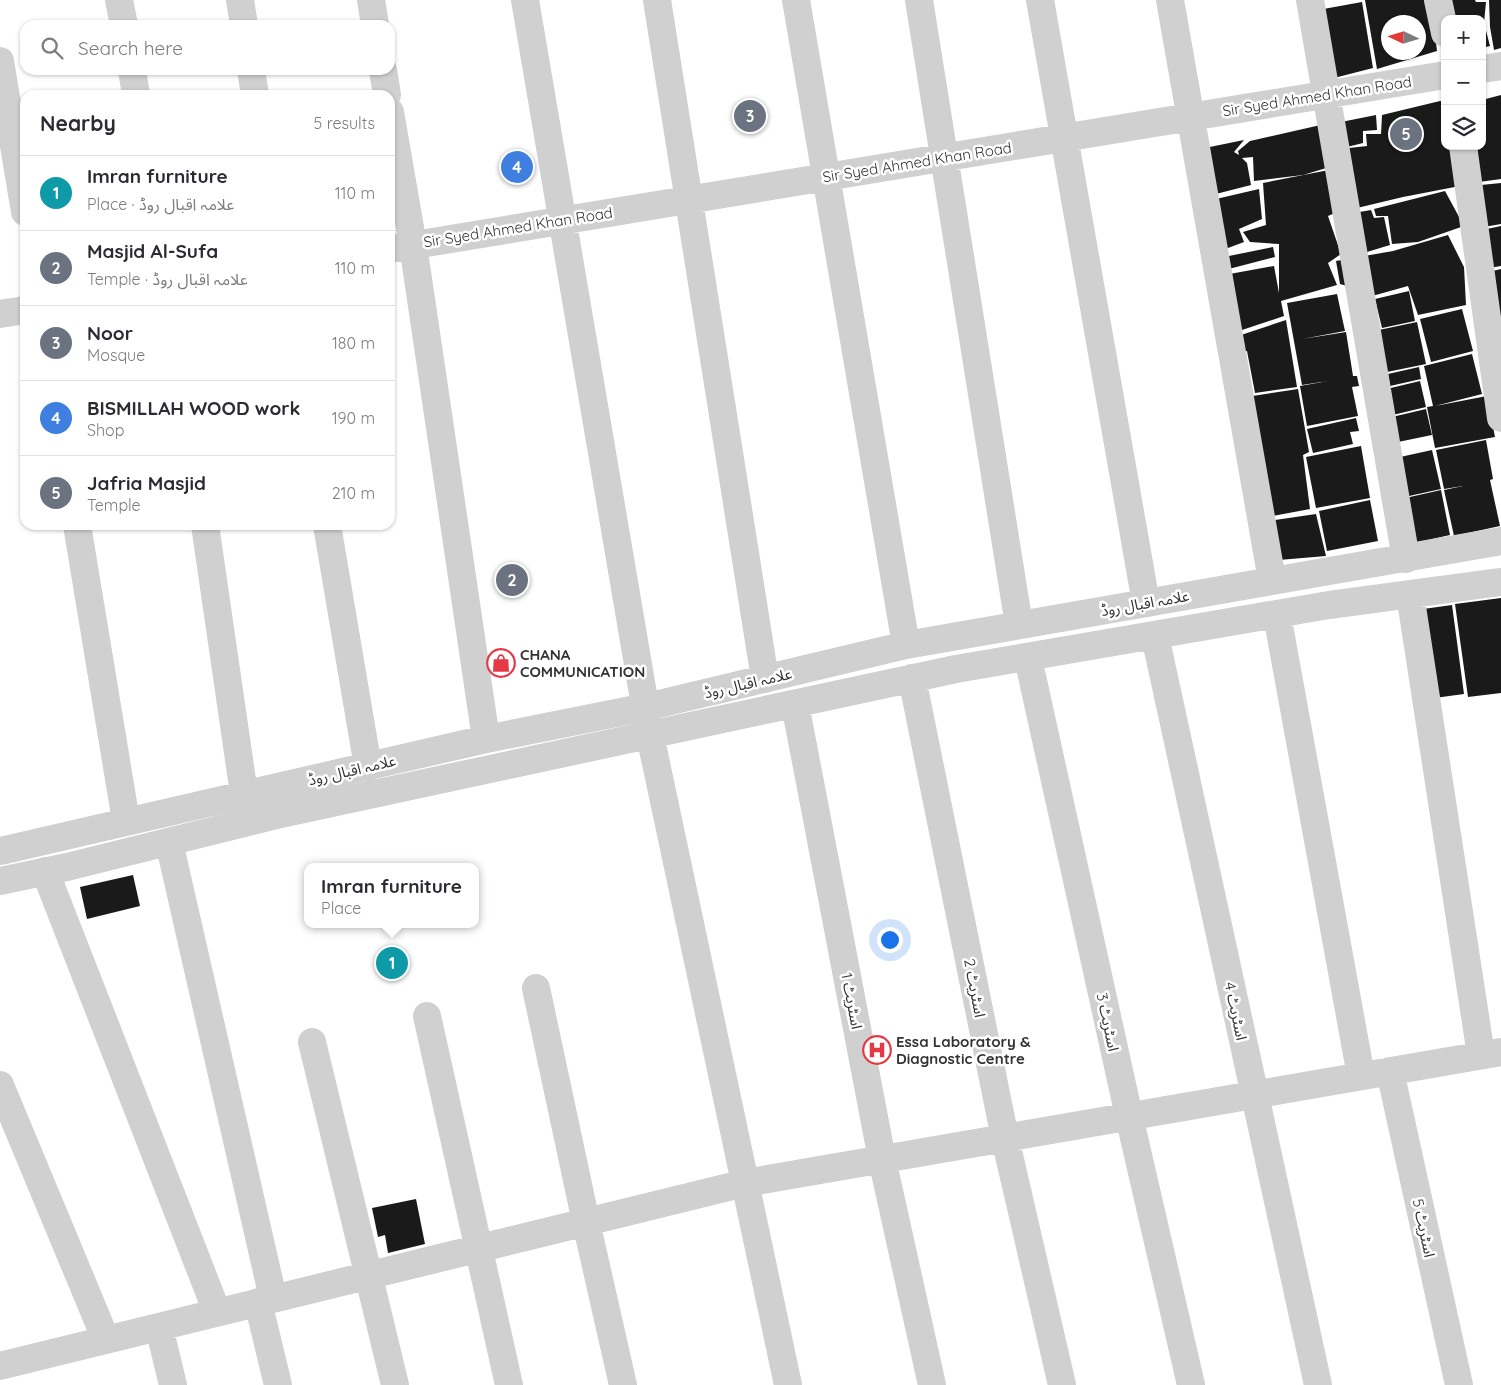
<!DOCTYPE html>
<meta charset="utf-8">
<style>
:root{--surface:#fff;--page:#f7f7f7;--text:#2b2b33;--muted:#7c7c81;--line:#e1e1e2;--accent:#7c3aed}
body{margin:0;font-family:Quicksand,"Noto Sans Arabic",sans-serif;background:var(--page);color:var(--text)}
.controls{position:absolute;right:15px;top:15px;display:grid;overflow:hidden;border-radius:10px;box-shadow:0 1px 4px #0004}
.controls button{width:45px;height:45px;display:grid;place-items:center;padding:0;border:0;border-bottom:1px solid var(--line);background:var(--surface);color:var(--text);font:25px sans-serif}
.compass{position:absolute;left:1381px;top:15px;width:45px;height:45px;border-radius:50%;background:var(--surface);box-shadow:0 1px 4px #0004;rotate:274deg}
.you{position:absolute;left:889px;top:939px;width:18px;height:18px;margin:-12px;border:4px solid #fff;border-radius:50%;background:#1a73e8;box-shadow:0 0 0 8px #1a73e833}
.badge{display:grid;place-items:center;width:32px;height:32px;border-radius:50%;background:var(--accent);color:#fff;font-size:16px;font-weight:700}
.pin{position:absolute;translate:-50% -50%;border:2px solid #fff;box-shadow:0 1px 5px #0006}
.popup{position:absolute;left:304px;top:863px;width:175px;height:65px;box-sizing:border-box;display:grid;place-content:center;border-radius:10px;background:var(--surface);filter:drop-shadow(0 1px 4px #0005);font-size:16px;white-space:nowrap;color:var(--muted)}
.popup b{font-size:19px;color:var(--text)}
.popup::after{content:'';position:absolute;left:50%;top:100%;margin-left:-10px;border:10px solid transparent;border-top-color:var(--surface)}
.list{margin:0;padding:0;list-style:none}
h2{display:flex;justify-content:space-between;align-items:center;height:65px;margin:0;padding:0 20px;font-size:21px}
h2 small{font-size:16px;font-weight:400;color:var(--muted)}
.list li{display:grid;grid-template-columns:32px 1fr auto;gap:15px;align-items:center;box-sizing:border-box;height:75px;padding:0 20px;border-top:1px solid var(--line)}
.list b{display:block;font-size:19px;white-space:nowrap}
.list p{margin:0;font-size:16px;white-space:nowrap;color:var(--muted)}
.list em{font-size:16px;font-style:normal;color:var(--muted)}
.icon{flex:none;width:28px;height:28px;fill:none;stroke:currentColor;stroke-width:2;stroke-linecap:round;stroke-linejoin:round}
.map{position:relative;flex:none;width:1501px;height:1385px;overflow:hidden}
.search{position:absolute;background:var(--surface);box-shadow:0 1px 4px #0004;left:20px;top:20px;width:375px;height:55px;display:flex;align-items:center;gap:12px;box-sizing:border-box;padding:0 18px;border-radius:15px;color:var(--muted);font-size:19px}
.panel{position:absolute;background:var(--surface);box-shadow:0 1px 4px #0004;left:20px;top:90px;width:375px;height:440px;border-radius:15px}
.map>svg:first-child{display:block}
</style>
<div class="map">
<svg width="1501" height="1385" viewBox="0 0 1501 1385">
<rect width="100%" height="100%" fill="#fff"/>
<path fill="#1a1a1a" fill-rule="evenodd" d="M1365,0H1431L1437,51L1377,69ZM1388,22H1418V52H1388Z
M1442,0H1475L1476,2H1486L1484,23L1490,46L1482,48V19H1447Z
M1489,0H1501V48L1494,50L1490,27Z
M1362,2L1373,68L1334,78L1318,10Z
M1501,95V179L1479,182L1474,146H1482V100Z
M1440,101L1445,102V146H1460L1465,185L1403,197L1357,208L1349,148L1367,146L1366,134H1381L1382,115Z
M1376,115L1377,130L1363,131V143L1347,147L1336,123Z
M1325,124L1333,166L1303,175L1254,181L1253,157L1242,158L1247,163L1251,185L1208,196L1200,149L1244,140L1234,152L1239,155L1238,151L1250,141Z
M1334,169L1344,209L1328,216L1341,254L1328,263L1337,285L1281,301L1284,316L1233,333L1224,275L1274,266L1279,293V244L1250,242L1243,232L1266,225L1263,183Z
M1501,183V224L1478,228L1471,186Z
M1259,189L1262,219L1239,229L1244,242L1220,251L1216,199Z
M1445,191L1464,226L1418,242L1392,244L1388,216H1376L1374,209Z
M1371,210L1374,218L1384,217L1390,245L1367,252L1336,216Z
M1501,226V266L1476,270L1468,233Z
M1448,235L1464,267L1466,305L1418,315L1408,286L1365,298L1347,286L1340,284L1336,261L1393,251Z
M1273,247L1275,257L1221,271L1224,257Z
M1501,269V328L1484,273Z
M1409,291L1415,321L1382,328L1375,299Z
M1337,294L1345,331L1302,339L1346,332L1353,376H1357L1359,386L1352,387L1358,416L1307,426L1300,386L1328,381L1302,385L1287,303Z
M1462,309L1473,351L1431,362L1420,319Z
M1286,320L1297,387L1255,393L1247,351L1239,352L1235,337Z
M1417,322L1426,364L1382,373L1374,331Z
M1472,354L1482,394L1435,406L1487,396L1495,437L1435,448L1427,407L1433,406L1424,366Z
M1419,367L1421,379L1390,386L1388,374Z
M1420,381L1426,407L1376,419L1370,393Z
M1298,389L1309,452L1303,455L1310,509L1267,517L1246,397Z
M1426,409L1432,435L1398,442L1392,417Z
M1356,418L1359,431L1350,432L1353,444L1313,453L1307,429Z
M1486,440L1493,479L1490,480L1500,526L1454,536L1444,490L1463,486L1444,489L1436,450Z
M1361,446L1370,498L1316,508L1306,457Z
M1432,450L1441,489L1400,498L1391,459Z
M1441,490L1450,535L1410,544L1401,499Z
M1370,500L1378,541L1327,551L1319,511Z
M1316,514L1326,556L1279,560L1269,521Z
M1501,598V693L1468,697L1455,604Z
M1452,605L1464,694L1427,699L1416,610Z
M133,875L140,906L87,919L80,887Z
M416,1199L425,1244L388,1253L385,1235L378,1237L372,1208Z"/>
<g fill="none" stroke-linecap="round" stroke-linejoin="round">
<path stroke="#d0d0d0" stroke-width="28" d="M119,0L124,25
M240,0L244,25
M371,0L375,25
M525,0L650,735L788,1385
M657,0L765,679
M796,0L906,645
M919,0L1019,625
M1040,0L1146,603
M1170,0L1272,580
M1310,0L1406,559
M1438,0L1445,33
M0,61L25,212
M1482,69L1501,66
M132,70L136,95
M251,70L255,95
M383,70L387,95
M390,112L413,245L486,739
M1463,146L1501,418
M390,249L1445,75
M0,314L25,310
M77,525L126,821
M205,525L244,794
M327,525L368,767
M1410,594L1481,1055
M1277,615L1361,1076
M1155,636L1318,1385
M1028,658L1129,1116L1191,1385
M912,678L1005,1138L1062,1385
M795,704L882,1159L932,1385
M169,842L273,1298
M0,851L486,739L646,707L906,645L1501,541
M45,871L217,1312
M0,881L67,867L285,813L956,669L1329,605L1501,582
M536,988L586,1222L623,1385
M427,1016L509,1385
M312,1042L395,1385
M1390,1071L1459,1385
M0,1085L106,1340
M258,1302L278,1385
M159,1327L173,1385
M0,1366L745,1183L1501,1052"/>
</g>
<defs>
<symbol id="shop-ring" viewBox="-11 -11 22 22"><circle r="9.5" fill="#fff" stroke="#e63946" stroke-width="1.5"/><path d="M-5-2.5h2.3a2.7 3.5 0 0 1 5.4 0H5L5.5 6h-11ZM-1.5-2.5h3a1.5 2.3 0 0 0-3 0Z" fill="#e63946"/></symbol>
<symbol id="hospital-ring" viewBox="-11 -11 22 22"><circle r="9.5" fill="#fff" stroke="#e63946" stroke-width="1.5"/><path d="M-5-5h3v3.5h4V-5h3V5h-3V1.5h-4V5h-3Z" fill="#e63946"/></symbol>
</defs>
<g fill-rule="evenodd">
<use href="#shop-ring" x="485" y="647" width="32" height="32"/>
<use href="#hospital-ring" x="861" y="1034" width="32" height="32"/>
</g>
<g text-anchor="middle" dominant-baseline="central" stroke-width="5" stroke-linejoin="round" paint-order="stroke">
<g font-size="15" fill="#333" stroke="#fff">
<text transform="translate(1317 96) rotate(-9)">Sir Syed Ahmed Khan Road</text>
<text transform="translate(917 162) rotate(-9)">Sir Syed Ahmed Khan Road</text>
<text transform="translate(518 227) rotate(-9)">Sir Syed Ahmed Khan Road</text>
<text transform="translate(1145 603) rotate(-10)">علامہ اقبال روڈ</text>
<text transform="translate(748 683) rotate(-13)">علامہ اقبال روڈ</text>
<text transform="translate(352 770) rotate(-13)">علامہ اقبال روڈ</text>
<text transform="translate(975 988) rotate(79)">اسٹریٹ 2</text>
<text transform="translate(852 1001) rotate(79)">اسٹریٹ 1</text>
<text transform="translate(1236 1011) rotate(78)">اسٹریٹ 4</text>
<text transform="translate(1108 1022) rotate(78)">اسٹریٹ 3</text>
<text transform="translate(1424 1228) rotate(78)">اسٹریٹ 5</text>
</g>
<g font-size="15" font-weight="bold" fill="#333" stroke="#fff" text-anchor="start">
<text x="520" y="654">CHANA<tspan x="520" dy="17">COMMUNICATION</tspan></text>
<text x="896" y="1041">Essa Laboratory &amp;<tspan x="896" dy="17">Diagnostic Centre</tspan></text>
</g>
</g>
</svg>
<div class="controls">
<button>+</button>
<button>−</button>
<button><svg class="icon" aria-label="layers" viewBox="0 0 24 24"><path d="M12 4l9 5-9 5-9-5zM3 14l9 5 9-5"/></svg></button>
</div>
<svg class="compass" viewBox="-18 -18 36 36"><path d="M0-13l5 13h-10z" fill="#e53935"/><path d="M0 13l5-13h-10z" fill="#7c7c81"/></svg>
<div class="you"></div>
<div class="pin badge" style="left:392px;top:963px;background:#0f9aa8">1</div>
<div class="popup"><b>Imran furniture</b>Place</div>
<div class="pin badge" style="left:512px;top:580px;background:#6b7280">2</div>
<div class="pin badge" style="left:750px;top:116px;background:#6b7280">3</div>
<div class="pin badge" style="left:517px;top:167px;background:#3f7fe0">4</div>
<div class="pin badge" style="left:1406px;top:134px;background:#6b7280">5</div>
<div class="search"><svg class="icon" aria-label="search" viewBox="0 0 24 24"><circle cx="10" cy="10" r="6"/><path d="M15 15l6 6"/></svg>Search here</div>
<section class="panel">
<h2>Nearby<small>5 results</small></h2>
<ul class="list">
<li><span class="badge" style="background:#0f9aa8">1</span><div><b>Imran furniture</b><p>Place · علامہ اقبال روڈ</p></div><em>110 m</em></li>
<li><span class="badge" style="background:#6b7280">2</span><div><b>Masjid Al-Sufa</b><p>Temple · علامہ اقبال روڈ</p></div><em>110 m</em></li>
<li><span class="badge" style="background:#6b7280">3</span><div><b>Noor</b><p>Mosque</p></div><em>180 m</em></li>
<li><span class="badge" style="background:#3f7fe0">4</span><div><b>BISMILLAH WOOD work</b><p>Shop</p></div><em>190 m</em></li>
<li><span class="badge" style="background:#6b7280">5</span><div><b>Jafria Masjid</b><p>Temple</p></div><em>210 m</em></li>
</ul>
</section>
</div>
